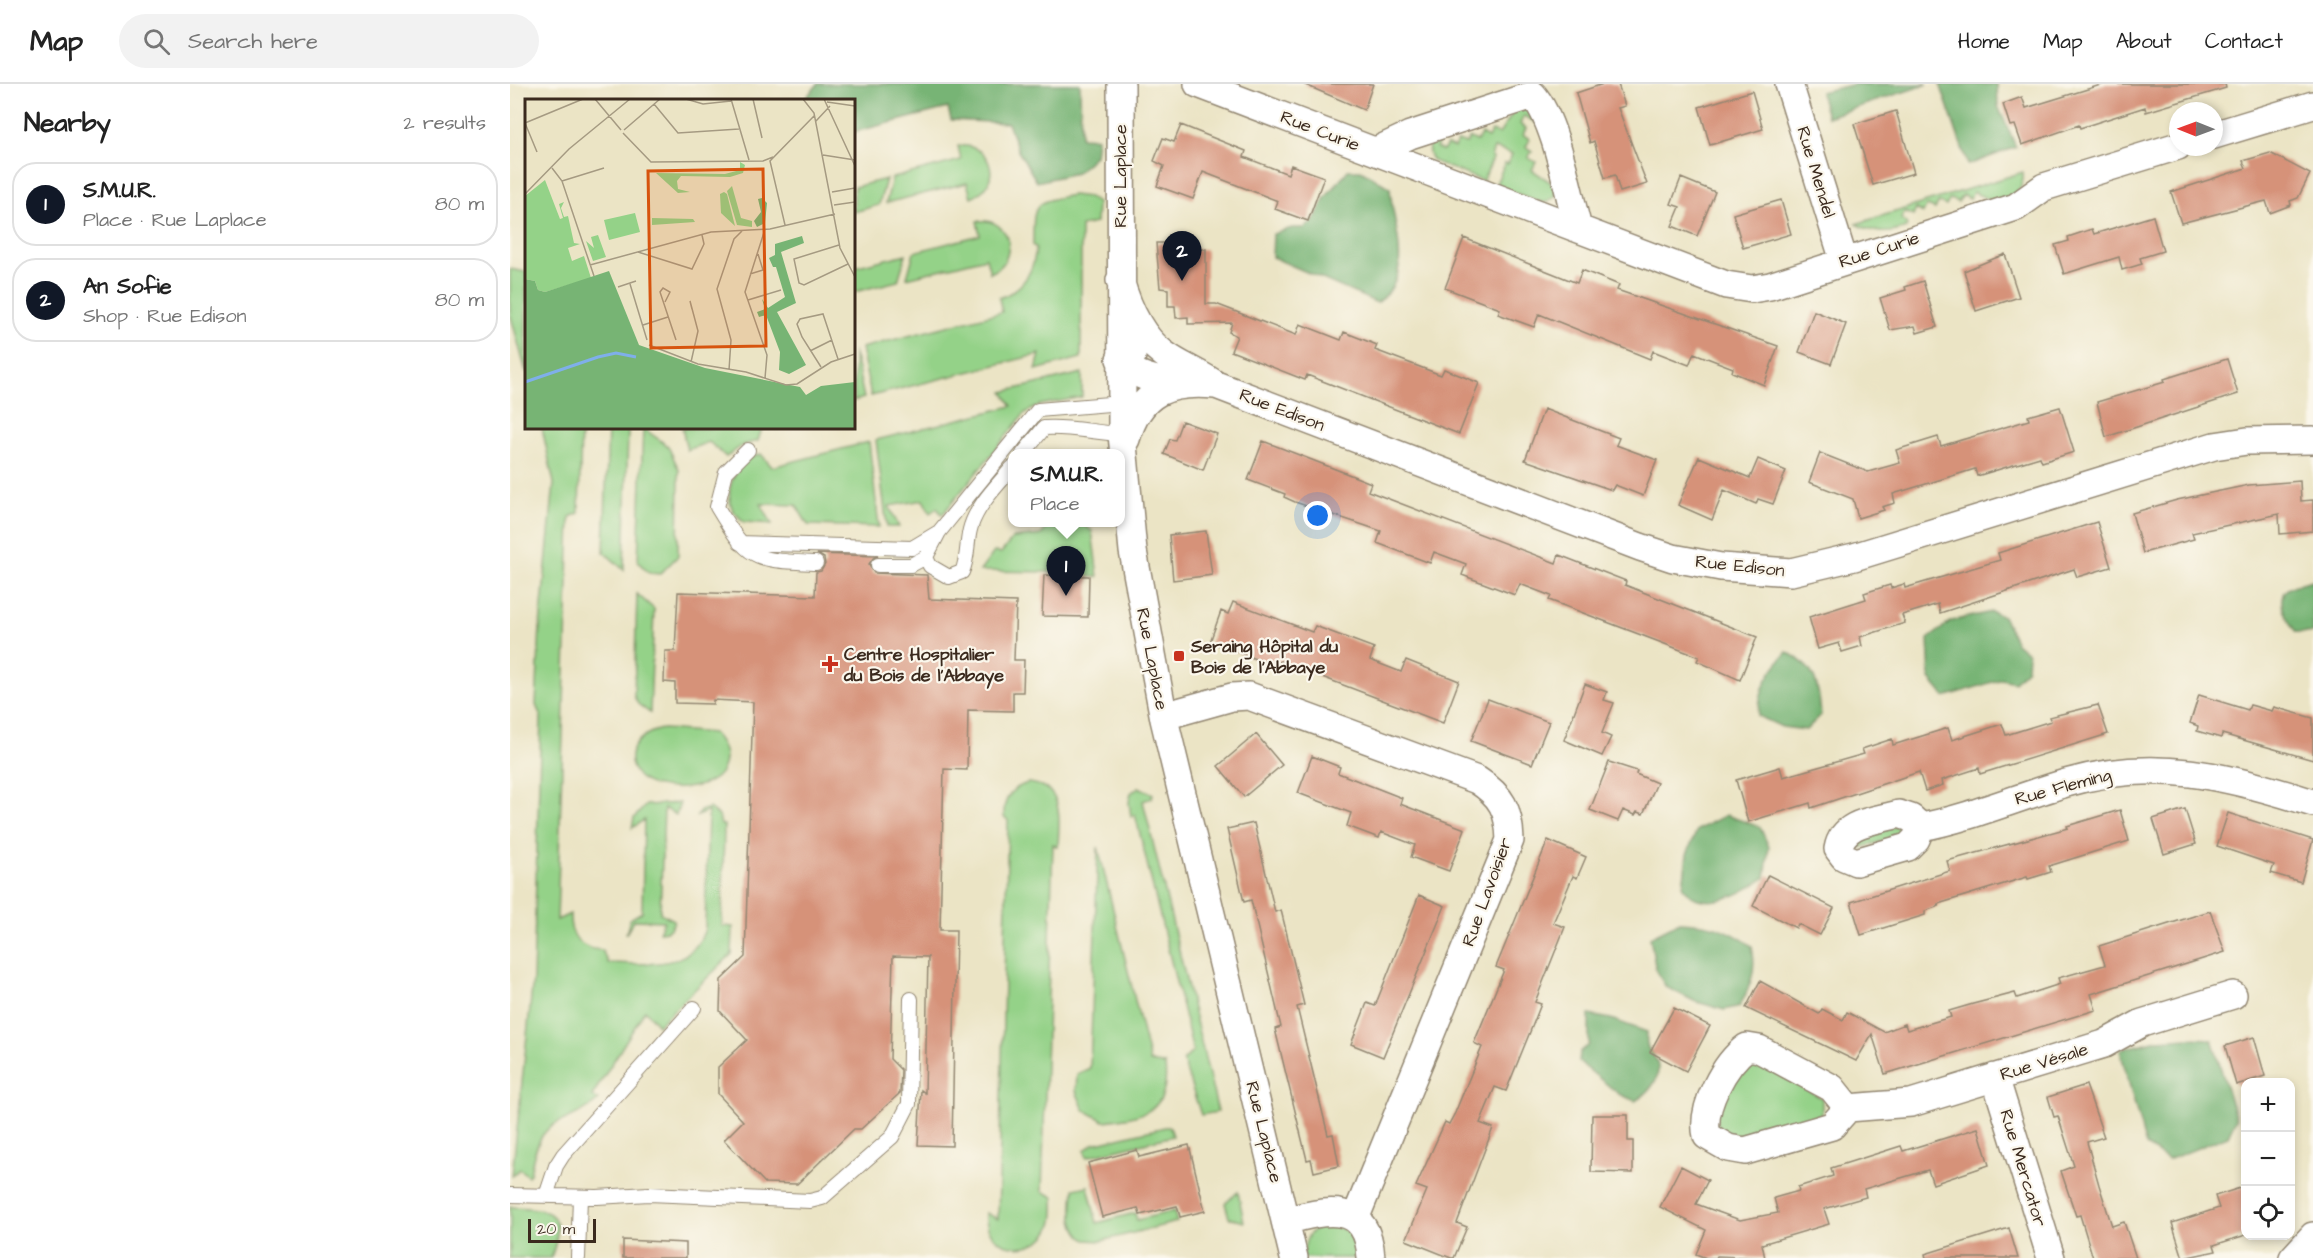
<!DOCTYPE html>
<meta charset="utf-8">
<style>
:root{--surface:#fff;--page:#f2f2f2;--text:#222;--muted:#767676;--line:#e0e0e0;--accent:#111827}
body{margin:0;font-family:"Architects Daughter",sans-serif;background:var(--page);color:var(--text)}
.controls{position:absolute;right:18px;bottom:18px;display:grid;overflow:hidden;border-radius:12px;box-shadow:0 3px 9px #0003}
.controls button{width:54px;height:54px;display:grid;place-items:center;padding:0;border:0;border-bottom:2px solid var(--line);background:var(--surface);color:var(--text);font:30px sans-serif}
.compass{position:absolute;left:1659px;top:18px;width:54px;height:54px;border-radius:50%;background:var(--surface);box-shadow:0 3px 9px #0003;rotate:271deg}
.scale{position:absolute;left:18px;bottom:15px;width:68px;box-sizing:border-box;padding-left:6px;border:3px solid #3b2a1e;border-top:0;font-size:16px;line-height:21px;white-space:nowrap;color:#3b2a1e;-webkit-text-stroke:4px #fbf7ec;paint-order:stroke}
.you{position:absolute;left:808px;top:432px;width:21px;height:21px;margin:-15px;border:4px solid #fff;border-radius:50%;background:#1a73e8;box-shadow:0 0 0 9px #1a73e833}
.badge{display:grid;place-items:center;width:39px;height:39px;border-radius:50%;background:var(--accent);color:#fff;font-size:20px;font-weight:700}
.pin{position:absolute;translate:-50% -50px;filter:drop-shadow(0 2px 3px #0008)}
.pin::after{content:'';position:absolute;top:32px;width:21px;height:18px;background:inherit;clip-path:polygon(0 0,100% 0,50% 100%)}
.popup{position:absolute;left:498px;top:365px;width:117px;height:78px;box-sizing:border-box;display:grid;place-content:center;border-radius:12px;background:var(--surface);filter:drop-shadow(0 2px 4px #0005);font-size:20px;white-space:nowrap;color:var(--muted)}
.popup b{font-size:22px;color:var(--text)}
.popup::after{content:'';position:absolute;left:50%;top:100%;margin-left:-12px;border:12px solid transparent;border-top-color:var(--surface)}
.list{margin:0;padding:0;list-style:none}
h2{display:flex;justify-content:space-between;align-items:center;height:78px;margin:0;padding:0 24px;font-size:26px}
h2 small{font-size:20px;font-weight:400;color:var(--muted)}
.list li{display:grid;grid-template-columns:39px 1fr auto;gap:18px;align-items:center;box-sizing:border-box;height:84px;margin:0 12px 12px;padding:0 12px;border:2px solid var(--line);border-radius:24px}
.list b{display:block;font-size:22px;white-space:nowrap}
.list p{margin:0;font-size:20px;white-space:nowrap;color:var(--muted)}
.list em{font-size:20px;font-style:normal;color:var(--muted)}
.icon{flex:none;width:33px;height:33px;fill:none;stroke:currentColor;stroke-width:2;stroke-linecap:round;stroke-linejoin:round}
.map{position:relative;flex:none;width:1803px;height:1174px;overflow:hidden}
header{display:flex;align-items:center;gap:36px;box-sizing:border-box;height:84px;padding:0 30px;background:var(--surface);border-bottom:2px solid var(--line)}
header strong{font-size:28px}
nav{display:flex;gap:33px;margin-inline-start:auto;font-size:21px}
.search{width:420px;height:54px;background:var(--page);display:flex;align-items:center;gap:15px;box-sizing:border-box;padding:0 21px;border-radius:33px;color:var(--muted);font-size:22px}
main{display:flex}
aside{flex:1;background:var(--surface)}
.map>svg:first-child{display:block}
</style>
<header>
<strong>Map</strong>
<div class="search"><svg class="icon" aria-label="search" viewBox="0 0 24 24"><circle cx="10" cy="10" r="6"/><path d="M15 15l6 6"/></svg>Search here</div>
<nav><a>Home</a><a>Map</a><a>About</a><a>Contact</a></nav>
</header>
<main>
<aside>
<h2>Nearby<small>2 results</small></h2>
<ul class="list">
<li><span class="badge">1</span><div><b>S.M.U.R.</b><p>Place · Rue Laplace</p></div><em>80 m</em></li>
<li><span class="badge">2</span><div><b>An Sofie</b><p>Shop · Rue Edison</p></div><em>80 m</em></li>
</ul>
</aside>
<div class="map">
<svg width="1803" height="1174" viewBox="0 0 1803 1174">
<rect width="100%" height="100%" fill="#fbf7ec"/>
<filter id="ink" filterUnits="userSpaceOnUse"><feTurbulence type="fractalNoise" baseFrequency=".0167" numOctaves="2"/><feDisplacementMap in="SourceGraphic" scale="12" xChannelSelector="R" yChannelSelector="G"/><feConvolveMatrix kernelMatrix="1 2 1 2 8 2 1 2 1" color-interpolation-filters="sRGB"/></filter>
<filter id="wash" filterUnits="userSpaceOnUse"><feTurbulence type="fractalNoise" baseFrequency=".008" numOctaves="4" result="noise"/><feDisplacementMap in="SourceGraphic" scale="24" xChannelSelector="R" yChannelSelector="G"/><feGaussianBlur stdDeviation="1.35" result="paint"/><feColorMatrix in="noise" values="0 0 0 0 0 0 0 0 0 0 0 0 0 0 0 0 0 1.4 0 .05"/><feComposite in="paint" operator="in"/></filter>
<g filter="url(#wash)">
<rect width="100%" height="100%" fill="#ebe4c5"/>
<path fill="#94d288" stroke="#687e53" stroke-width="1.5" d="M1016,25L1029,40L1014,32L1010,40L1016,44L1013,51L1020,55L1016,63L1022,67L1018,74L1026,78L1022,86L1048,103L1045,113L1034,119L985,102L995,79L998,80L1002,70L984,64L981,73L983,74L973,97L923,77C917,69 917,62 922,54L935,48L926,64L933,67L937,61L945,64L948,57L956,60L960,54L967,57L971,50L978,54L982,47L989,50L1005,26Z
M448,62C483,59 494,102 461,113L457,99L376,119L382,94L451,76Z
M1513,88C1515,109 1500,113 1484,118L1463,108L1460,115L1452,111L1448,118L1440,115L1436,122L1429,118L1425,125L1417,122L1413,129L1406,125L1403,132L1395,128L1391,135L1397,140L1396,144C1378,151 1364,149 1346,140Z
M376,95L369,121L344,128V103Z
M563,111L579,113L587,119L586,139L571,142V274L526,286L530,270L361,312L351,264L492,228L489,214C513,206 524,187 526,163L523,162C524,123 519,118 563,111Z
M467,137C482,135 491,141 498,154C500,170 496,183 480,189L476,174L397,194L404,168L470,151Z
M396,170L388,197L344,208V183Z
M0,185L16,188V288L0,229Z
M344,267L354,314L344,317Z
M572,289V313L530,321L515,329L432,431L427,424L420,429L413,416L379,422L389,443H377L366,356L502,322L493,308Z
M32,344H71L69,429L60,433L47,836L60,830C59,852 70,865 92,866L98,879C135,879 181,888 195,845L198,727L187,732L190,727L199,724L209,732L211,741H214L212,842L223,843L222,870L148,941L135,926L82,1012L89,1016C49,1048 31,1026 20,1090L18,1092L10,1085L2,1092L23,895L31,633L26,621L30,542L44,399Z
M98,344H117L118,348L114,486L94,468Z
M133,344L158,362L169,386L168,472L150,490L139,489L128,478Z
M172,344H252L248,357L233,361L216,373L199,358L177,366Z
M359,358L369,443L298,441L286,421L251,420L262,440L234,438L223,427C213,403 227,376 251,370L262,383Z
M541,439H571L582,447L588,493L546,491V488L470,487L484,468L491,469L503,454L531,451Z
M127,510L144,525L140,629L128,620L124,612Z
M154,645L203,649C213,659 219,673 212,686C201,709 145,709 129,693C108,671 131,647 154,645Z
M518,699C555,702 549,735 548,763L543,760L532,1107L544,1113C544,1122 545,1133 542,1141C530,1174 473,1169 476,1129L488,1135L498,736L494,733C493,716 501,704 518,699Z
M629,703L643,710L642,714L633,717L708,1028L691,1031L673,977L683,967L625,730L621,733L619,718L621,709Z
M170,719L166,731L154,724L150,829L164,836C162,845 158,848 149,848L154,837L124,836L116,850L120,835L132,828L134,736L122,744L124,734L136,721Z
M1386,742L1393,745L1394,751L1343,766V757Z
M588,763L640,978L655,981C660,1028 635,1032 594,1037L574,1026L566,1007L567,990L580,984Z
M1240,977H1246L1312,1014V1031L1240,1056L1209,1048L1205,1030L1229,984Z
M655,1043H660L663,1052L576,1073L575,1066L583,1060Z
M578,1102L587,1139L625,1129L627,1136L664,1127L667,1138L591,1157L576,1156C558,1144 563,1123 564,1105Z
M728,1108L734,1138L719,1134L715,1119Z
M0,1123C42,1124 57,1129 41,1174H0Z
M818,1140C839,1145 847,1152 849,1174H793C794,1156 799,1143 818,1140Z"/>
<path fill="#77b474" stroke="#596f49" stroke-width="1.5" d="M308,0H570L571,53L587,54L585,72L566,89L527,98L508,67L498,39L441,36L438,24L344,48V16H294Z
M1346,0H1418L1317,33L1310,8Z
M1430,0H1487L1488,22L1506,63L1458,81Z
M838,86H851L880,104C883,145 906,191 867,219L762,173L763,150L782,144H794L803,138L815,114Z
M1803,496V549L1786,548C1779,539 1766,518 1775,507C1781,501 1795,498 1803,496Z
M1481,528L1493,532L1506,559L1518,569L1517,585L1504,598L1492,595L1435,613L1420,595L1418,555L1442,537Z
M1277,568C1307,584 1308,600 1311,631L1296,646L1272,643L1248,632C1249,604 1259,588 1277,568Z
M1216,731L1250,743L1259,763L1255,794C1237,806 1211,822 1188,815C1182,814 1177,807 1173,803L1177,770L1187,746Z
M1170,838C1199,839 1218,844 1242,862C1247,886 1241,900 1230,922L1214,926L1184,917L1156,903L1146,887L1140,853Z
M1079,931L1101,935L1137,948C1135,970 1141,963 1147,978C1152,995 1138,1010 1125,1017L1109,1010L1069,978L1070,968L1079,961Z
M1679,954L1702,955L1726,1035L1718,1052L1658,1076L1636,1062L1610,966L1647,956Z"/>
<g id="blocks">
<path fill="#d69279" d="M793,0H863L854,26Z
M1093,0H1108L1115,22L1108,24L1137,100L1110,108L1105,91L1095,94L1084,57L1080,59L1066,9Z
M1594,0H1715L1716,4L1636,28L1635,23L1570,44L1569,41L1512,61L1505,41L1500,42L1493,20L1512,13L1516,24Z
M1242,7L1253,45L1200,61L1189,23Z
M1386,27L1404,89L1363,101L1344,40Z
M671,41L736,67L734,73L778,90L781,81L814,93L798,137L765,125L768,117L693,88L683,115L647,102L654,82L644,77L653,54L664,58Z
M1760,69L1800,90L1788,114L1780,117L1781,121L1760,129L1756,117L1671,139L1661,108L1736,84L1733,77Z
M1171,94L1205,108L1187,152L1162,142L1170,123L1161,120Z
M1271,116L1281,150L1233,164L1223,130Z
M1643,132L1653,167L1630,174L1632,180L1612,186L1609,173L1554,190L1545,161L1559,157L1558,153L1582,145L1584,150Z
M954,154L1067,199L1072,186L1109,201L1107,206L1268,262L1254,301L1222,288L1223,284L1184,269L1179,281L1143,267L1140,275L1029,230L1024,243L988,230L990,225L935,204Z
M646,159H676V165H696V220H706L786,251L790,240L831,256L834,248L867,261L865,266L931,291L934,285L969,299L949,350L797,291L795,296L721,267L727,252L719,248L722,239L678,240V233L666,234L665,222H658V205L650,204Z
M1495,170L1509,213L1466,227L1454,187Z
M1413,197L1427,243L1407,249L1405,242L1380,246L1370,214L1396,206L1395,203Z
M1304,227L1336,240L1321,280L1289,268Z
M1717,275L1728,310L1596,353L1587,318L1655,298L1654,295Z
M1550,323L1564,368L1532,378L1530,373L1467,392L1465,385L1383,410L1385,419L1372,423L1374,426L1348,434L1343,415L1299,398L1310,369L1358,388L1390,379L1386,366L1428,353L1431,362L1519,336L1518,332Z
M1034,325L1109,354L1106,361L1147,376L1133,412L1105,401L1102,406L1015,376Z
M672,337L707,350L693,386L654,370L660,355L665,356Z
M753,357L861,399L858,407L1046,479L1049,471L1116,497L1115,501L1247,553L1230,596L1187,577L1189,573L1039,516L1041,512L1010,500L1005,511L952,491L956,480L924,468L920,479L867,459L871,447L785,418L774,413L775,410L738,396Z
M1189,373L1240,394L1248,375L1276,387L1263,420L1248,415L1246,420L1214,406L1202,436L1168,421Z
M1790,397L1791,417L1803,416V447L1770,450L1769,430L1682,449L1684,455L1633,469L1622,429L1667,416L1739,401Z
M1587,438L1601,483L1567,493L1564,485L1430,529L1428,520L1392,531L1395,539L1350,553L1352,562L1332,568L1329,559L1308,565L1299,533L1356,515L1354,509L1380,501L1381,504L1394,500L1395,504L1490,476L1488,469Z
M696,447L702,491L663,496L659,451Z
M307,470L368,472L363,474L359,480L364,489L417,491L419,515L506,518L504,576H514L513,608H503V627L458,626L457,686L434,685L430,846H446L442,1062L408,1061L411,1006L415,1009L418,873L383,872L380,975L391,986L390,1009L351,1045H344L287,1100L255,1099L214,1056L233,1037L208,1010V983L237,956L210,927L211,896L235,873L243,618L203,616V620L165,619V599L154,598L155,567H165L168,508L305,512L306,488L311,487L315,480L314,474Z
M534,491L579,492L578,533L532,532Z
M723,518L802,548L805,542L864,564L860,576L891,588L896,576L949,597L933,639L770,577L767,583L700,558L711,527L718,530Z
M1075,600L1097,608L1094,616L1104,619L1092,649L1101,653L1092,672L1054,656Z
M1689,611L1738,626L1740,621L1762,627L1764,623L1803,634V676L1712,650L1711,654L1687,647L1688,642L1680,639Z
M978,615L1039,638L1022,680L961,657Z
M1588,621L1598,650L1470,690L1469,684L1432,696L1433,701L1415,707L1409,688L1301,724L1300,719L1238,738L1226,696L1270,683L1273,693L1354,670L1352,665L1382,655L1383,661L1438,644L1442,656L1492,640L1496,651L1541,637L1539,633Z
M746,650L772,681L734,713L708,682Z
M802,672L830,683L828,689L892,714L890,720L955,745L939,787L901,773L905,761L871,748L869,754L837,742L841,729L788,709Z
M1099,678L1127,687L1126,690L1147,699L1133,730L1127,728L1125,731L1113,726L1108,737L1080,726Z
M1675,725L1686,760L1654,770L1643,735Z
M1610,726L1619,757L1539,782L1541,788L1518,795L1517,793L1428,820L1429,822L1415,827V831L1351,851L1341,818L1440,787L1437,777L1558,744L1557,742Z
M1718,729L1803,756L1791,798L1761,789L1764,781L1707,762Z
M744,739L765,828L771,826L794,921L787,923L818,1051L823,1050L829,1082L804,1088L801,1075L797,1076L765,945L771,943L741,816L734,818L717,745Z
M1038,756L1076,773L1067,794L1063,792L1043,839L1055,843L1025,918L1031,920L1020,948L996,1007L985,1003L970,1039L983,1044L947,1139L957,1143L944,1174H941L896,1156L917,1106L906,1102L935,1038L939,1040L945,1029L972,963L964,959L994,886L986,883Z
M1258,791L1324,824L1310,851L1288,840L1286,844L1243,822Z
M909,811L935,822L873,973L841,960L857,919L865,922Z
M1700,827L1715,868L1581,910L1586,926L1375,990L1362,950L1346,977L1236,924L1250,897L1309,930L1312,925L1333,936L1337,928L1374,948L1395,940L1397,946L1441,933L1439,927L1463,920L1505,909L1507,914L1550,900L1548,894L1595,881L1589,862Z
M1164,924L1200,942L1176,987L1140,968Z
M1744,953L1755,992L1726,1001L1715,962Z
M1576,1001L1594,1053L1577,1058L1589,1101L1602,1142L1614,1138L1626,1174H1583L1570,1131L1566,1132L1551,1087L1564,1082L1548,1032L1544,1033L1538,1013Z
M1082,1031H1118V1057H1123V1089L1081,1088Z
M1468,1044L1479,1081L1423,1100L1418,1086L1354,1105L1356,1113L1314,1125L1319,1140L1252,1160L1255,1174L1207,1172L1206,1174H1196L1186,1170L1196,1146L1150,1123L1171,1082L1198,1096L1186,1120L1230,1136L1268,1129L1264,1114L1289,1107L1288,1103L1323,1092L1321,1084L1391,1062L1393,1067Z
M679,1061L695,1127L670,1133L667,1122L630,1131L628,1124L592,1133L578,1079L627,1066L629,1073Z
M1736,1102V1151L1704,1161L1706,1167L1673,1174L1662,1139L1709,1124L1705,1112Z
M1499,1144L1508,1174H1416L1415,1170Z
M113,1156L176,1159V1174H113Z"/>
</g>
</g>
<g filter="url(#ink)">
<use href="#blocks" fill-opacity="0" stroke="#938772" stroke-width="1.5"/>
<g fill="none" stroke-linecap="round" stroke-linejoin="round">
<defs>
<path id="service" d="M238,366L216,388L207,423C240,478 244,476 306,479
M513,370L534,344C560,342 585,349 612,350
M230,459L402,464L427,449
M416,473L420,482L439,493L452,488C459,472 456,457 461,442C468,420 488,401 502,384
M368,481H401L416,473L429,448L528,326L611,319
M0,1111L87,1113L139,1110L300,1117L312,1114L382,1053L399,1020L401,915
M36,1112L46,1082L53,1071L184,924
M68,1174L70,1113"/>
<path id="minor" d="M611,0L612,350L623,467L654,635L784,1174
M688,0L1216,201L1242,205L1260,202L1506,123L1534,103L1668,62
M1279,0L1334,177
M1704,51L1803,21
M866,67L900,51L1023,11C1046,37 1058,109 1068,144
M610,196C618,224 630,252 654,270C670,282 690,289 706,301L1130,463L1163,474L1211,483L1281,488L1344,473L1704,362L1737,357L1803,356
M622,272L610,275C623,294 650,297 671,300
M616,355C630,307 658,297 705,301
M654,632L722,613L739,612L967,696C992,712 999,726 1000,756L845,1135
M1389,730L1401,734L1411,743L1406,755L1398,763L1346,778L1334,773L1328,765C1333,737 1365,737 1389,730Z
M1411,743C1460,734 1508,713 1556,699C1643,673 1719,692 1803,719
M1485,993L1541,1174
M1338,1024L1322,1004L1249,965L1237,963C1215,979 1190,1024 1197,1052L1218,1064L1235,1067L1322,1042L1338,1024L1401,1019L1594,960L1632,939L1723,911
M775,1137C816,1126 858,1116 861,1174
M1783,1174L1803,1152"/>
</defs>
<use href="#service" stroke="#938772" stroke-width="16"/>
<use href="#minor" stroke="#938772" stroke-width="30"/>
<use href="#service" stroke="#fff" stroke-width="14"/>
<use href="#minor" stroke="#fff" stroke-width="27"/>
</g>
</g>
<g fill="#c8321e" stroke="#fbf7ec" stroke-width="2">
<rect x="663" y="566" width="12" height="12" rx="3"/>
<path d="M317 571h6v6h6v6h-6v6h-6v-6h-6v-6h6z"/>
</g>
<g text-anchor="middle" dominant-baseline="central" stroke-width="4.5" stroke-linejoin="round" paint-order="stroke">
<g font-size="18" fill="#3b2a1e" stroke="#fbf7ec">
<text transform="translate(810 47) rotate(21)">Rue Curie</text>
<text transform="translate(1306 88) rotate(73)">Rue Mendel</text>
<text transform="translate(610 92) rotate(-90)">Rue Laplace</text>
<text transform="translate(1369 166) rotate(-18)">Rue Curie</text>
<text transform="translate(772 326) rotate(21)">Rue Edison</text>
<text transform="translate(1230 482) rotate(6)">Rue Edison</text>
<text transform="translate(642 575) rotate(79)">Rue Laplace</text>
<text transform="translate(1553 703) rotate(-15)">Rue Fleming</text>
<text transform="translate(977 808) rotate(-70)">Rue Lavoisier</text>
<text transform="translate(1534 978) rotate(-17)">Rue Vésale</text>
<text transform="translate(754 1048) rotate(76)">Rue Laplace</text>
<text transform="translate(1513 1084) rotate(73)">Rue Mercator</text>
</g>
<g font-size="18" font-weight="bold" fill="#3b2a1e" stroke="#fbf7ec" text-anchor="start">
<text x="681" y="562">Seraing Hôpital du<tspan x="681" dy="21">Bois de l'Abbaye</tspan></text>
<text x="334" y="570">Centre Hospitalier<tspan x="334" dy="21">du Bois de l'Abbaye</tspan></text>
</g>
</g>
<g transform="translate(15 15)">
<rect width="330" height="330" fill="#ebe4c5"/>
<path d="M215,63L220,66L218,74L205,78L156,77L152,82L153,90L165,93L153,94L131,74L200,75L215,71ZM20,81L35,120L38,119L34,105L39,103L36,109L39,118L43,117L49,144L55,145L43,149L47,162L59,157L66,179L20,193L13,191L10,182L0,180V97ZM207,87L216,119L227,122V128L212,126L202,92ZM199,93L202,95L210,127L196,114L195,95ZM110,114L115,133L84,141L79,121ZM127,119L168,120L170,123L127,126ZM73,136L81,158L68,162L61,142L69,149L66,138Z" fill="#94d288"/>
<path d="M237,99L242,104L240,124L232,128L229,122L236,113L233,100ZM277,137L279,144L256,153L271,204L252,213L281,266L264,275L254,271L255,253L241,216L234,218L232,213L240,210L237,200L243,209L260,198L251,168H248L244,159L250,156V145ZM84,172L114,246L180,269L275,288L281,296L296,287L330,283V330H0V180L10,182L13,191L20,193Z" fill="#77b474"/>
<path fill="none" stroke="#7fafea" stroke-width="3" d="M0,283L73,258L91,254L111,258"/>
<path fill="none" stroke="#a59a82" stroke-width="1.5" d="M70,0L96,31M161,0L178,5L206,2M206,0L224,61M228,0L237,39M278,0L289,14L315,149L330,178M299,0L330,67M302,3L330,7M129,5L153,34L214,30M291,22L305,7M0,24L58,0M0,24L12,53M99,31L135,0M98,34L126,63L238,62L248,58M298,56L330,61M27,69L37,82L69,177M37,82L79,69M307,93L330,89M0,95L44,50L105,0M309,106L330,103M260,126L245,62L289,17M314,146L269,160L274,184L279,186L323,165M113,153L167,170L179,145L177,136M65,166L186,133L245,130L310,115M225,175L238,171L233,155M105,185L122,241M93,188L111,182M223,201L256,191M140,203L145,193L138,189L135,193L151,241M118,226L143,218M124,246L173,265L221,273L261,286L272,285L306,263L330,255M285,252L307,241M166,263L173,232L165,202L167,210M296,268L277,238L272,225L275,220L298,215L313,260M204,271L206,241L192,190L209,140L217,132M240,279L242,256L220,193L240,130"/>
<path fill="#d7540e" fill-opacity="0.15" stroke="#d7540e" stroke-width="3" d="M238,70L241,247L126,249L123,72Z"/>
<rect width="330" height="330" fill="none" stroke="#3b2a1e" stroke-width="3"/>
</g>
</svg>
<div class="controls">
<button>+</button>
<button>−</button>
<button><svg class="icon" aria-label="locate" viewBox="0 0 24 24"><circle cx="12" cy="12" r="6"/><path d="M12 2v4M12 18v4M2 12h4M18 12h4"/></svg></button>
</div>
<svg class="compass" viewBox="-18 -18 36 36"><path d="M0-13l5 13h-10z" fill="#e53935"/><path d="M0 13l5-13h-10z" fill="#767676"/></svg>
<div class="scale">20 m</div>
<div class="you"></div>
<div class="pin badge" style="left:556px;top:512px">1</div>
<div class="popup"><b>S.M.U.R.</b>Place</div>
<div class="pin badge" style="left:672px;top:197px">2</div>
</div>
</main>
